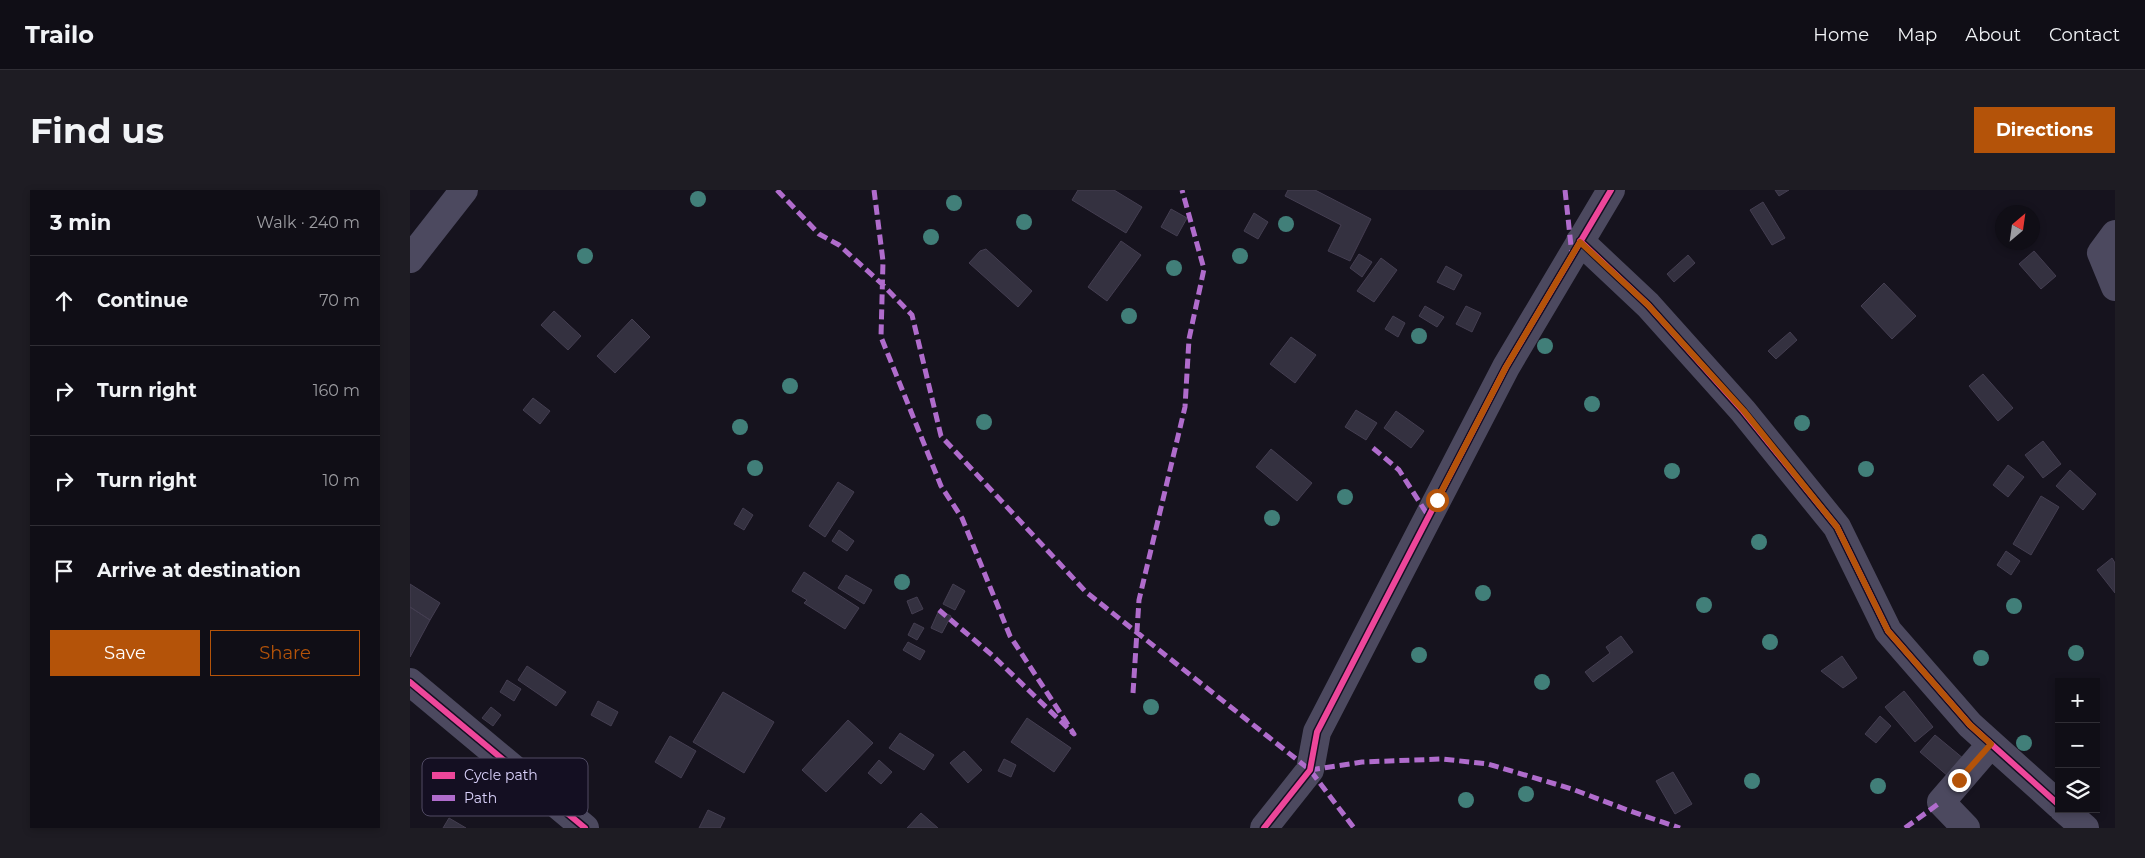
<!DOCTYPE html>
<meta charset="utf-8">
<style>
:root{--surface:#100e16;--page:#1e1c23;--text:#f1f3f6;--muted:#9c9ca1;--line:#302e35;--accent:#b45309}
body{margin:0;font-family:Montserrat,sans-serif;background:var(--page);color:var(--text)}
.controls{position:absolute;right:15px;bottom:15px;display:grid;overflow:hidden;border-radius:0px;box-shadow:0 2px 8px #0003}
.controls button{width:45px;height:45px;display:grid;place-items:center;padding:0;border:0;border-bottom:1px solid var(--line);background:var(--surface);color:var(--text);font:25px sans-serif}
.compass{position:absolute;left:1585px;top:15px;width:45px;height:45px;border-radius:50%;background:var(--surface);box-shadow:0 2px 8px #0003;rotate:29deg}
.stop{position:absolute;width:15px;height:15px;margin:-11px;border:4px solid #b45309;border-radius:50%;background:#fff}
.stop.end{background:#b45309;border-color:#fff;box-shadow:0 1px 5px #0008}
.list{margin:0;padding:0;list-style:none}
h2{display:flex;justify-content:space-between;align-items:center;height:65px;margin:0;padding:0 20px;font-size:21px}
h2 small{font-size:16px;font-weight:400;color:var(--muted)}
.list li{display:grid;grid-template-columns:32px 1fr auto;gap:15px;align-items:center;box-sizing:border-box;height:90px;padding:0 20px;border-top:1px solid var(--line)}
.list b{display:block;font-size:19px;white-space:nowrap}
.list em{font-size:16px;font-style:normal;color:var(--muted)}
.actions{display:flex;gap:10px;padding:15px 20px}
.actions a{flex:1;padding:11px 0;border:1px solid var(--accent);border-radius:0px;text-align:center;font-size:18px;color:var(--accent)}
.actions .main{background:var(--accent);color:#fff}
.icon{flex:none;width:28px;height:28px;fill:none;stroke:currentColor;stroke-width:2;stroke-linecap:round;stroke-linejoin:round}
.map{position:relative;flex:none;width:1705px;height:638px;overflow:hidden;border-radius:0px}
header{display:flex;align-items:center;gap:30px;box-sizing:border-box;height:70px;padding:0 25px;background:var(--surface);border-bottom:1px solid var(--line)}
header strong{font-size:24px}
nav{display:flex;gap:28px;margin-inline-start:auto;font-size:18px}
.intro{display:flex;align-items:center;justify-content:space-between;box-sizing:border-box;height:120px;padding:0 30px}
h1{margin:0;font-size:35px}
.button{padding:12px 22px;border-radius:0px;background:var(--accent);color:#fff;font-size:18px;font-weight:700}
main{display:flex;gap:30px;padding:0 30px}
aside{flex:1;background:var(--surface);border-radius:0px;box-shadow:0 2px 8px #0003}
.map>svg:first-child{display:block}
</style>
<header>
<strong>Trailo</strong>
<nav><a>Home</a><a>Map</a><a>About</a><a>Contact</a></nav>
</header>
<div class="intro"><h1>Find us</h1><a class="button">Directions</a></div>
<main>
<aside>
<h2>3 min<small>Walk · 240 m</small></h2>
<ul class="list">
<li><svg class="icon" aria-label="ahead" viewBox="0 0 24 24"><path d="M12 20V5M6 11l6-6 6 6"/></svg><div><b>Continue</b></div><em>70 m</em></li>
<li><svg class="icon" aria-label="right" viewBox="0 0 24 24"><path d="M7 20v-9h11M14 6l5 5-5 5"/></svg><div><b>Turn right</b></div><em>160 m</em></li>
<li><svg class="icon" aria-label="right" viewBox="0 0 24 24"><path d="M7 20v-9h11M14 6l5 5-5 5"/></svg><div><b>Turn right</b></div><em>10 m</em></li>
<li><svg class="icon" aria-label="arrive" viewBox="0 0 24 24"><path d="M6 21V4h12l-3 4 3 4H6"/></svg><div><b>Arrive at destination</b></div></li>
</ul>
<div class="actions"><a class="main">Save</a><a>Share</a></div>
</aside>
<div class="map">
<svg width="1705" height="638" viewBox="0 0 1705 638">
<rect width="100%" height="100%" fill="#16131e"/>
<path fill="#343140" stroke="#443e51" d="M668,0H704L732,17L716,43L662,10Z
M878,0H905L961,29L940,71L918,61L931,35L875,6Z
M1365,0H1379L1369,6Z
M1353,12L1375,48L1362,55L1340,20Z
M761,19L777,28L767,46L751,37Z
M844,23L858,32L848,49L834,41Z
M711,51L731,65L697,111L678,97Z
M576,59L622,101L608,117L559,73L570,61Z
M1624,61L1646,86L1631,99L1609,74Z
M949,64L962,72L952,87L940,78Z
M1278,65L1285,73L1264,92L1257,84Z
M971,68L987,80L964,112L947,101Z
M1036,76L1052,85L1044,100L1027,92Z
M1474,93L1506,126L1482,149L1451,116Z
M1015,116L1034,127L1027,137L1009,126Z
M1056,116L1071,123L1062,142L1046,134Z
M144,121L171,146L158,160L131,135Z
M983,126L995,133L988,147L975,139Z
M222,129L240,147L205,183L187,166Z
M1380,142L1387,150L1366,169L1358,161Z
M881,147L906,165L885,193L860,174Z
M1573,184L1603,218L1588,231L1559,196Z
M123,208L140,221L130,234L113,220Z
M946,220L967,233L956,250L935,237Z
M986,221L1014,241L1001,258L974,238Z
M1633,251L1651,274L1633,288L1615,265Z
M861,259L902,293L887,311L846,277Z
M1598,275L1614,287L1598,307L1583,295Z
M1660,280L1686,304L1673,320L1646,296Z
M428,292L444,302L415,347L399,336Z
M1631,306L1649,317L1621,365L1603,354Z
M333,318L343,325L334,340L324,334Z
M429,340L444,351L437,361L422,351Z
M1596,361L1610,371L1601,385L1587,375Z
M1702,368L1705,373V403L1687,380Z
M394,382L449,418L435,439L394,413L397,410L382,401Z
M436,385L462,400L454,414L428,398Z
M0,394L30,413L20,430L0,417Z
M543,394L555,401L545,420L533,414Z
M507,407L513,419L502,424L497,411Z
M0,417L20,430L0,467Z
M529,420L541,426L532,443L521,438Z
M504,433L514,438L507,450L498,445Z
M1211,446L1223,462L1183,492L1175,482L1200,463L1196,457Z
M498,452L515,461L510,470L493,460Z
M1432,466L1447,488L1433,498L1411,481Z
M117,476L156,502L146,516L108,490Z
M97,490L111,499L104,511L90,502Z
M1494,501L1523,537L1505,552L1475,517Z
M313,502L364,532L334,583L283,552Z
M188,511L208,522L201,536L181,525Z
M81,517L91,525L83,536L72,528Z
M1470,526L1481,536L1466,553L1455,544Z
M617,528L661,558L644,582L601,552Z
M438,530L463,553L416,602L392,580Z
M490,543L524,565L514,580L479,558Z
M1525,545L1554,569L1539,587L1510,562Z
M260,546L286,561L271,588L245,572Z
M554,561L572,580L558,593L540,573Z
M594,569L606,575L601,587L588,581Z
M469,570L482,582L471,594L458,583Z
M1263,582L1282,614L1265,624L1246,591Z
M298,620L315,628L310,638H289Z
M511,623L528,638H497Z
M39,628L56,638H33Z"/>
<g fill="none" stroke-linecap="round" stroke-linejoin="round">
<path stroke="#4c495f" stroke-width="28" d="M1705,44L1691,63L1705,97
M1170,51L1238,115L1333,221L1427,337L1478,441L1560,535L1649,615
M0,69L54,0
M0,492L175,638
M1653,619L1675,638
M854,638L900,580L907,542L1096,177L1201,0
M1556,638L1531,612L1581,554"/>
<path stroke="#b06ccc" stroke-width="5" stroke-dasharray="10 5" stroke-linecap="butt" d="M367,0L409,44L429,55L472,94L502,125L531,246L676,402L900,580L944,638
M464,0L473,71L471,147L531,296L552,328L600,446L664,544L582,465L529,420
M1155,0L1162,65
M963,258L989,280L1019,327
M723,503L729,410L775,217L779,149L794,79L772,0
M900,580L952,572L1032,569L1078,574L1162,599L1220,621L1270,638
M1495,638L1531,612"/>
<defs>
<path id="cycleway" d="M1170,51L1238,115L1333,221L1427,337L1478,441L1560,535L1649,615
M0,492L175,638
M854,638L900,580L907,542L1096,177L1201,0"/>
</defs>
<use href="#cycleway" stroke="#140f22" stroke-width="9"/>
<use href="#cycleway" stroke="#ed469a" stroke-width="6"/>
</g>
<g fill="#417f79">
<circle cx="288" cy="9" r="8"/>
<circle cx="544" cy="13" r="8"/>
<circle cx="614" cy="32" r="8"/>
<circle cx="876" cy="34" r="8"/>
<circle cx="521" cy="47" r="8"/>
<circle cx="175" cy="66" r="8"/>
<circle cx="830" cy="66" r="8"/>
<circle cx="764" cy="78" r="8"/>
<circle cx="719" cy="126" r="8"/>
<circle cx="1009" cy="146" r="8"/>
<circle cx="1135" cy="156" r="8"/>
<circle cx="380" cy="196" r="8"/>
<circle cx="1182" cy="214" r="8"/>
<circle cx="574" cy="232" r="8"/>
<circle cx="1392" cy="233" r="8"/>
<circle cx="330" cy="237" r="8"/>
<circle cx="345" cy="278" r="8"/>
<circle cx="1456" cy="279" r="8"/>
<circle cx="1262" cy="281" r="8"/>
<circle cx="935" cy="307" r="8"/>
<circle cx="862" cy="328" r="8"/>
<circle cx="1349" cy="352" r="8"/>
<circle cx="492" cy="392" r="8"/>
<circle cx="1073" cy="403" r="8"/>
<circle cx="1294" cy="415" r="8"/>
<circle cx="1604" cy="416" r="8"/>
<circle cx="1360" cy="452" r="8"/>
<circle cx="1666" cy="463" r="8"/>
<circle cx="1009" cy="465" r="8"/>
<circle cx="1571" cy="468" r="8"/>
<circle cx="1132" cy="492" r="8"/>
<circle cx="741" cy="517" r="8"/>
<circle cx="1614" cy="553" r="8"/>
<circle cx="1342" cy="591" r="8"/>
<circle cx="1468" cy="596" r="8"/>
<circle cx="1116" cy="604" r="8"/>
<circle cx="1056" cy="610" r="8"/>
</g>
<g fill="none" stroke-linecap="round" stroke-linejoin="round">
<path stroke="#b45309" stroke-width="6" d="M1027,310L1096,177L1170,52L1238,115L1334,221L1427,337L1478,441L1560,535L1581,554L1549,590"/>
</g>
<rect x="12" y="568" width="166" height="58" rx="8" fill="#140f22" stroke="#504a63" stroke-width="1"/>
<rect x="22" y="582" width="23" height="7" fill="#ed469a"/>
<rect x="22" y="605" width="23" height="6" fill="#b06ccc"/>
<g font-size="14" fill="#dbd3fc">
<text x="54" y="590">Cycle path</text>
<text x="54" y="613">Path</text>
</g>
</svg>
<div class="controls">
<button>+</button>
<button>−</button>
<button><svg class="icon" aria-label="layers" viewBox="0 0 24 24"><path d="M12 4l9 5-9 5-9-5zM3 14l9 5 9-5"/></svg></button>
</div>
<svg class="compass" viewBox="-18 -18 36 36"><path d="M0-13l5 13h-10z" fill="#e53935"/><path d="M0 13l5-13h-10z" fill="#9c9ca1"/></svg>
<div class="stop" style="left:1027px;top:310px"></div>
<div class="stop end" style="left:1549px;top:590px"></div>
</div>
</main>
